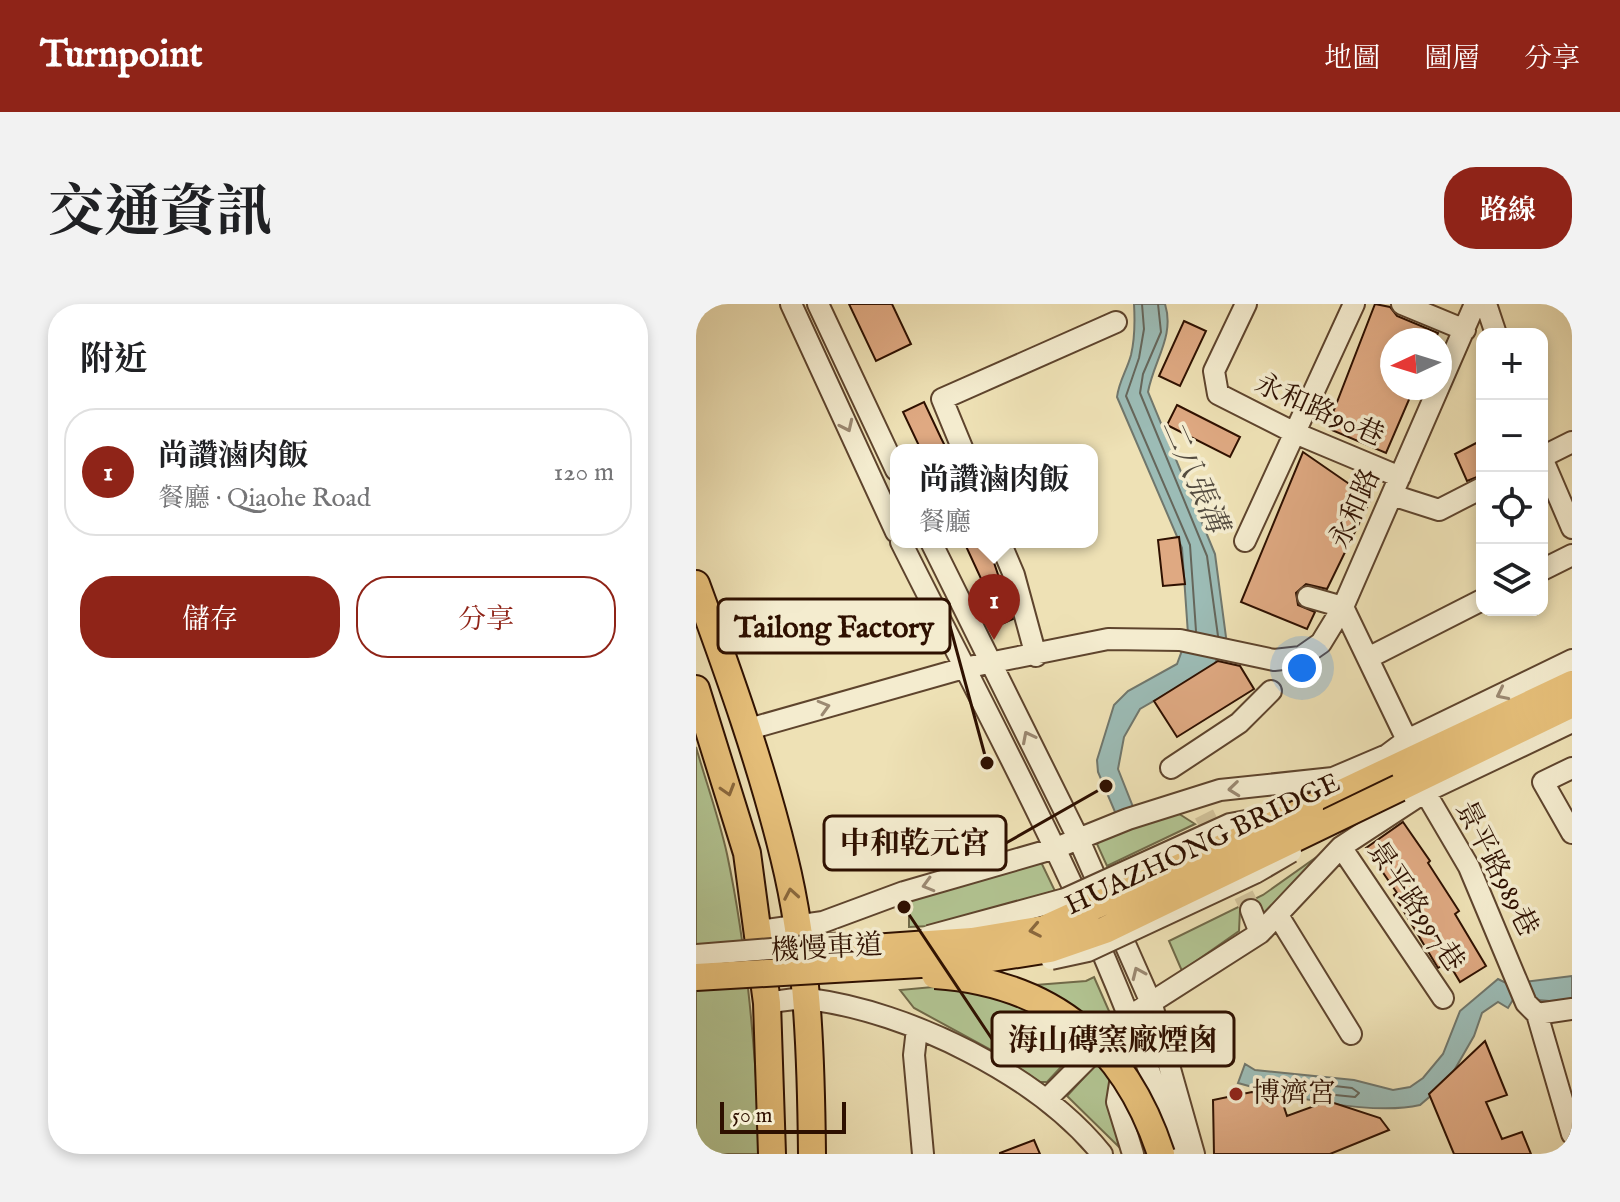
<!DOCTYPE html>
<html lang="zh-TW">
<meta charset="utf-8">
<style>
:root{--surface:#fff;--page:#f2f2f2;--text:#202124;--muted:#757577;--line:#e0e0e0;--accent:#8f2418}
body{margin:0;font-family:"IM FELL English","Noto Serif TC",serif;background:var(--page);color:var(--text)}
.controls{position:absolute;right:24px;top:24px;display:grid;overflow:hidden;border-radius:16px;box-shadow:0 4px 12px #0003}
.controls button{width:72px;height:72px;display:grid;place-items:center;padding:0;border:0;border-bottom:2px solid var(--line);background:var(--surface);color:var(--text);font:40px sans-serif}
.compass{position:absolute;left:684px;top:24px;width:72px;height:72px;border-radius:50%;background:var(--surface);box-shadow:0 4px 12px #0003;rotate:266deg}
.scale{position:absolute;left:24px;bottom:20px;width:126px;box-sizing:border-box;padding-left:8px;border:4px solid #2e1000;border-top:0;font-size:22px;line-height:28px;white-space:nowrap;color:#2e1000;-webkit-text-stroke:6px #f4eccf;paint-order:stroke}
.you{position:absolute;left:606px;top:364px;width:28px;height:28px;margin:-20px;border:6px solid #fff;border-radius:50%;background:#1a73e8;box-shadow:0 0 0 12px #1a73e833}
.badge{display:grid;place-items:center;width:52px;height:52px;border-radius:50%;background:var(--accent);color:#fff;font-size:26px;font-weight:700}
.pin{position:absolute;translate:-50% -66px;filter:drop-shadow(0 2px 4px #0008)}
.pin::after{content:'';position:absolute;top:42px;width:28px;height:24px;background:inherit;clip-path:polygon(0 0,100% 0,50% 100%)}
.popup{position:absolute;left:194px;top:140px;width:208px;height:104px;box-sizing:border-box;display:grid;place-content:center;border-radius:16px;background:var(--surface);filter:drop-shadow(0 2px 6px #0005);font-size:26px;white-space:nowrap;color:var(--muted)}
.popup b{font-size:30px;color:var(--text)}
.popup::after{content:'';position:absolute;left:50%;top:100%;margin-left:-16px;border:16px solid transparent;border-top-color:var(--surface)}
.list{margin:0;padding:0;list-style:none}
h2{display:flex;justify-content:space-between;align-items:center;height:104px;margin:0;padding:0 32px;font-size:34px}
h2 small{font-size:26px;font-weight:400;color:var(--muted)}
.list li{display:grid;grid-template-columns:52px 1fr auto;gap:24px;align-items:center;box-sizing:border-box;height:128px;margin:0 16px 16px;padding:0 16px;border:2px solid var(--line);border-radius:32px}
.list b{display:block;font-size:30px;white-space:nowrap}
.list p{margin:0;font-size:26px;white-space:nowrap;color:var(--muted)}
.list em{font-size:26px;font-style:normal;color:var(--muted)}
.actions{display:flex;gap:16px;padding:24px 32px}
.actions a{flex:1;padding:18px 0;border:2px solid var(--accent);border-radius:32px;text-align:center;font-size:28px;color:var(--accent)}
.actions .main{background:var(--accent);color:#fff}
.icon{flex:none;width:44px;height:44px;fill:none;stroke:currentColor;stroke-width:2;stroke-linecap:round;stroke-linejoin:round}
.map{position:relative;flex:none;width:876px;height:850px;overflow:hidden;border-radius:32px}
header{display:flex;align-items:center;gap:48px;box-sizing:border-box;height:112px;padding:0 40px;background:var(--accent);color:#fff}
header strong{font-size:38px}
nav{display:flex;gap:44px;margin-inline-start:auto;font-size:28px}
.intro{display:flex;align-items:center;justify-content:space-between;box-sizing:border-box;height:192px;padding:0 48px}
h1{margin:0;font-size:56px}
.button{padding:20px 36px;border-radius:32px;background:var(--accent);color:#fff;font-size:28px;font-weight:700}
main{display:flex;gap:48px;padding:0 48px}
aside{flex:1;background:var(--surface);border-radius:32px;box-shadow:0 4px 12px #0003}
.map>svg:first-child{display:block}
</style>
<header>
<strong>Turnpoint</strong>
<nav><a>地圖</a><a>圖層</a><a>分享</a></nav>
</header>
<div class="intro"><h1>交通資訊</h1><a class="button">路線</a></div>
<main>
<aside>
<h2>附近<small></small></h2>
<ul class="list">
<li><span class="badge">1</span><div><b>尚讚滷肉飯</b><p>餐廳 · Qiaohe Road</p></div><em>120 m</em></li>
</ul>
<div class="actions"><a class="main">儲存</a><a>分享</a></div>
</aside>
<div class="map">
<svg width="876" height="850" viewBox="0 0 876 850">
<rect width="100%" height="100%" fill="#eee1b5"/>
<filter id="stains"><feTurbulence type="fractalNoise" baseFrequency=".0025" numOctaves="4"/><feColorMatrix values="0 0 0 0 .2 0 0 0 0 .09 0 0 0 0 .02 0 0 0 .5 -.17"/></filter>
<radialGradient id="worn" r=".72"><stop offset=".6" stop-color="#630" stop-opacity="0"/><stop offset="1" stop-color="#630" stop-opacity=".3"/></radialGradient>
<path fill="#b2c492" stroke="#706a49" stroke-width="2" d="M0,443C10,478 23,514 31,550C52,649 59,749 65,850H0Z
M477,506L499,520L411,562L401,540L407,533Z
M646,535L584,603L562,615L561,604L544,606L543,627L486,667L473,637L567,591Z
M344,556L359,587L235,622L213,623V596Z
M398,673L413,707L409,716L351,778H344L299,748L218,704L204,686L237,683L265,687L390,677Z
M416,743L422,842L371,792Z"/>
<path fill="#9cbcb6" stroke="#70776d" stroke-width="2" d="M438,0H469C479,32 458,56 452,88L519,250L530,333L518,362L444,405L428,433L422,465L439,508L422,515L402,468L401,456L418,401L432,387L481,360L492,330L486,244L421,93C423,77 431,66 435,51C439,34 439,17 438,0Z
M876,672V699L818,694L812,704L802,698L786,709L778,732L752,777L724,801C676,812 590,793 542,779L549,760L559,766L658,776L697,786L714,783L727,774L747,750L764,707L802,675L812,680Z"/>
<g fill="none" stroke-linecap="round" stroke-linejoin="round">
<path stroke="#65665b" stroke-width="2" d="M446,0L448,25L443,54L430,92L494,241L500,327
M462,0L465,28L447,70L444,89L511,252L522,332
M596,777L656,784L663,789L659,793L600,787L592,783Z"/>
</g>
<path fill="#dfa982" stroke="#2e1000" stroke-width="2" d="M153,0H196L215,40L180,57Z
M679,0L694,3L701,12L742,29L739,36H696V84H718L690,149L631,124Z
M488,17L510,27L484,82L463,72Z
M228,98L245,134L251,146H225L207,108Z
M481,101L544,133L534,153L471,121Z
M786,136V171L771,177L759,150Z
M607,148L675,195L631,285L610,280L600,289L602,301L619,308L611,325L545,298Z
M483,233L489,280L467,282L462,236Z
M268,238H291L317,315L306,320Z
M522,357L544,362L558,385L481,433L458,397Z
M707,518L734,557L732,559L763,607L759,610L790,662L764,678L752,658L742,664L698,591L701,589L670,544Z
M789,737L811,791L790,798L806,835L826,828L835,850H758L733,790Z
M556,788L584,791L591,812L632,797L684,814L693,826L634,850H518L517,796Z
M338,836L344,850H304V849Z"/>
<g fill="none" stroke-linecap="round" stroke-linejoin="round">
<path stroke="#d1c29a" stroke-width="20" stroke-dasharray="20 10" stroke-linecap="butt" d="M508,510L555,606"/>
<defs>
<path id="minor" d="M95,0L200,228
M122,0L200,166
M550,0L518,67L522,90L599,129L704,173
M706,0L769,26
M790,0L800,30
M267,146L246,95L420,18
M846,153L876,138
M846,154L876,224
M696,191L743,206L786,184
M549,237L658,0
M205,238C305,438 416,635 481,850
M235,238L383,536L456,701L498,850
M304,238L318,271L340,352
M846,266L876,251
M612,293L647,303L711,436
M672,354L786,296
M53,425L268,364L412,335L484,336L578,356L605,353L625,339L647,303L779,0
M475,464L543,419L575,387
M876,464L847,478L876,529
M729,488L773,563L830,699L841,710L876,830
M645,543L747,694
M555,606L564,629
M583,613L655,730
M63,627L127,618L208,588L360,544L432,515L524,486L637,474L691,451L711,436L876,356
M71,699C84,697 100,694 113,695C214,708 342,771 406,850
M841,710L876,705
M434,716L421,798L437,850
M221,725L218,751L227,850
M351,795L434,712L564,629L645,543L729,488L876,418"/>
<path id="major" d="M0,280C33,370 65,459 88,553C112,650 115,751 116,850
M0,385L51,549L71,699L76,850
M703,484L876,400
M614,504L876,380"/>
</defs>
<use href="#minor" stroke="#5e442d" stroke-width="24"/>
<use href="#major" stroke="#2e1000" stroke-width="30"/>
<use href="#minor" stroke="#f4eccf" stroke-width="20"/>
<use href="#major" stroke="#e7c07a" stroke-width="26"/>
<defs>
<path id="minor-bridge" d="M233,632L369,595L534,520L583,511
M0,651L149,639
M355,655L392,647L559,569L595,548"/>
<path id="major-bridge" d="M134,647L276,637L348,625L614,504
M239,671C355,679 429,740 465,850
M0,673L276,657L354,645L409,626L703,484"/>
</defs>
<use href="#minor-bridge" stroke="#5e442d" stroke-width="24" stroke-linecap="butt"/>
<use href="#major-bridge" stroke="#2e1000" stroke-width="30" stroke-linecap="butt"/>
<use href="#minor-bridge" stroke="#f4eccf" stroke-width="20"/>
<use href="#major-bridge" stroke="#e7c07a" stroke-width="26"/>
</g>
<defs><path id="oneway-chevron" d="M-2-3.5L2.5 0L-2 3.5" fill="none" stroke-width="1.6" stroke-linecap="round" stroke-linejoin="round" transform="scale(2)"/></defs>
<g stroke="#9b8972">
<use href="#oneway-chevron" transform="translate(151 122) rotate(65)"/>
<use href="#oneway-chevron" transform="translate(806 390) rotate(154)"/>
<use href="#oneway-chevron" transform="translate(128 403) rotate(-16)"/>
<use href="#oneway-chevron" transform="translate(332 433) rotate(-117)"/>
<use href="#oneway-chevron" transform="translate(538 485) rotate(174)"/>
<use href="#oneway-chevron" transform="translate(232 581) rotate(164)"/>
<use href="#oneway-chevron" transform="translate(442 669) rotate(-114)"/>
</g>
<g stroke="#8a683d">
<use href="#oneway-chevron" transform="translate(32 486) rotate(73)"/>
<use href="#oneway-chevron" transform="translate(95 590) rotate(-100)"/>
<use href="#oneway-chevron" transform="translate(339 626) rotate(169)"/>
</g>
<circle fill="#8f2418" stroke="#f4eccf" stroke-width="3" cx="540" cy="790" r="8"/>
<g text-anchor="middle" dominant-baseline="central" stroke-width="7" stroke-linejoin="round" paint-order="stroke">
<g font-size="28" fill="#2e1000" stroke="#f4eccf">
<text transform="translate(623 107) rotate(24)">永和路90巷</text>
<text transform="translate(660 205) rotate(-66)">永和路</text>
<text transform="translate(507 541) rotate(-25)">HUAZHONG BRIDGE</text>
<text transform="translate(800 565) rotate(63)">景平路989巷</text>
<text transform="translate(719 603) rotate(56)">景平路997巷</text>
<text transform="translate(131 645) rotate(-3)">機慢車道</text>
</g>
<g font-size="28" fill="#2e1000" stroke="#f4eccf" text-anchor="start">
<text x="556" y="790">博濟宮</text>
</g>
<g font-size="30" font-style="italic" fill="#544c40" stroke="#f4eccf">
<text transform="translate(497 172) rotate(66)">二八張溝</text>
</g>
</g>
<path fill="none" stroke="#2e1000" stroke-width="3" d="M291 459L254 322M410 482L310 539M208 603L296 735"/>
<g fill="#2e1000" stroke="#f4eccf" stroke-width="3">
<circle cx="291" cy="459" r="8"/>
<circle cx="410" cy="482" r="8"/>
<circle cx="208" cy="603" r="8"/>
</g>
<g fill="#f4eccf" stroke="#2e1000" stroke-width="3">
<rect x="22" y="295" width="232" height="54" rx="8"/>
<rect x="128" y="512" width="182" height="54" rx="8"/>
<rect x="296" y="708" width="242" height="54" rx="8"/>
</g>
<g font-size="30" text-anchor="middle" font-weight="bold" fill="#2e1000">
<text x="138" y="333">Tailong Factory</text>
<text x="219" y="549">中和乾元宮</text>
<text x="417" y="746">海山磚窯廠煙囪</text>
</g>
<rect width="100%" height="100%" filter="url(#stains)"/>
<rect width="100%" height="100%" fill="url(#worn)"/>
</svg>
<div class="controls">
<button>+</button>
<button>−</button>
<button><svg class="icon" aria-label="locate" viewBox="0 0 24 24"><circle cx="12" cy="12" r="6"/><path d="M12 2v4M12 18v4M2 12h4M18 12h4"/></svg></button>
<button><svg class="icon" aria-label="layers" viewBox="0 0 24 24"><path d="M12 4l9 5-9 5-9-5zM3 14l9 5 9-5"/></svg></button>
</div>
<svg class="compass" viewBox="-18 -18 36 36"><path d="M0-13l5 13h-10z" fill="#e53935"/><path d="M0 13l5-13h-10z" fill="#757577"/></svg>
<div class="scale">50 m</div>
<div class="you"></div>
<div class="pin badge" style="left:298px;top:336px">1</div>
<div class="popup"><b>尚讚滷肉飯</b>餐廳</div>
</div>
</main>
